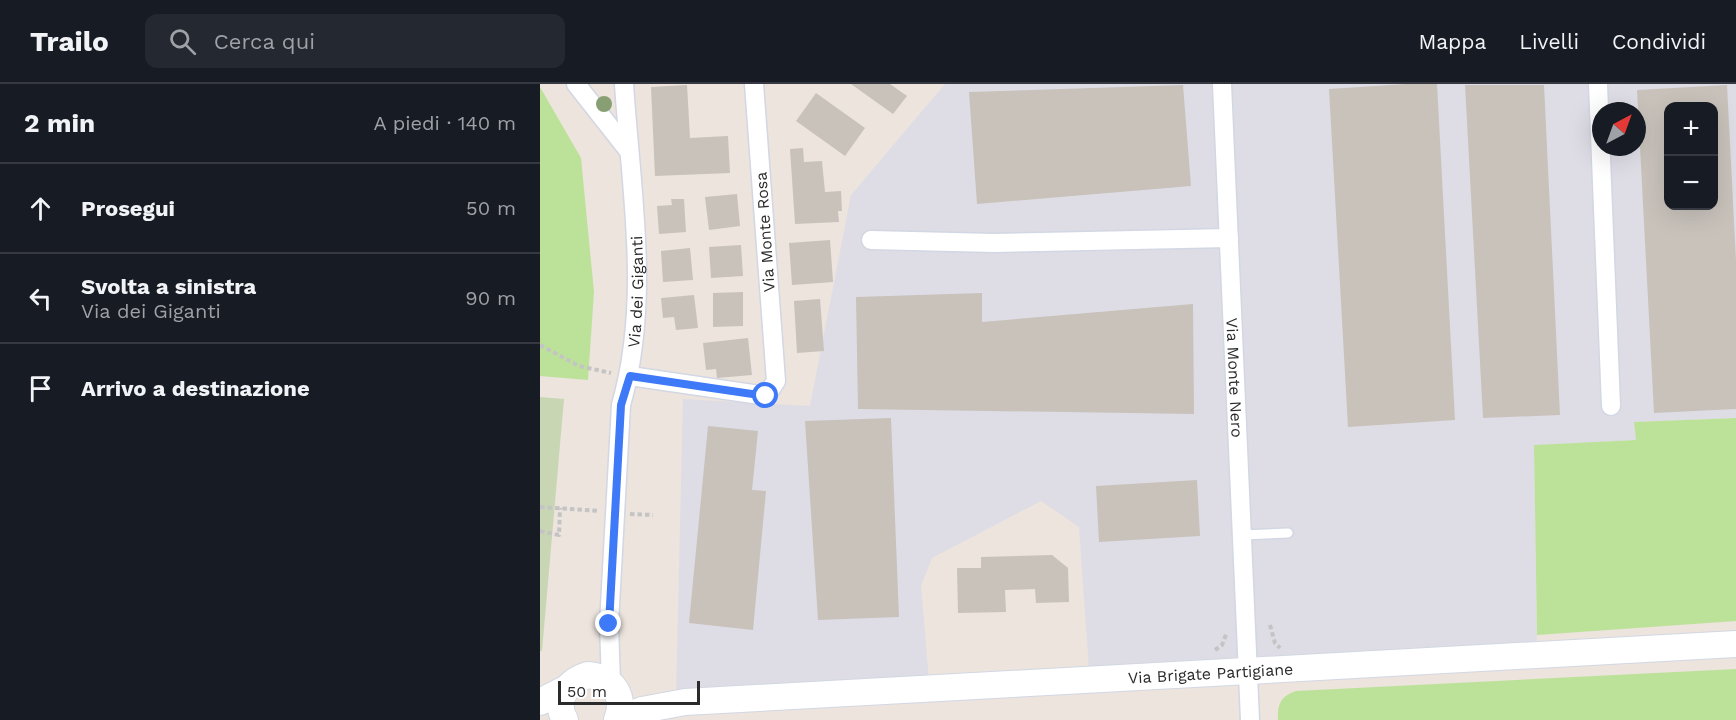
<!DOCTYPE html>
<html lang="it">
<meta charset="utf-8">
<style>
:root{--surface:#171b24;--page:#242831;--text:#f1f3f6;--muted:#9ea1a6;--line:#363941}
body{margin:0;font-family:"Work Sans",sans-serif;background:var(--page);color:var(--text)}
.controls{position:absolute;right:18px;top:18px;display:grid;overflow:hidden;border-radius:12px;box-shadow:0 6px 24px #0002}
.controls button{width:54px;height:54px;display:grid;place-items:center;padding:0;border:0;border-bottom:2px solid var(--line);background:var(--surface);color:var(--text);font:30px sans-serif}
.compass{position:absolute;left:1052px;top:18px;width:54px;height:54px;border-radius:50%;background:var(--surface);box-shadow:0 6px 24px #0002;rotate:41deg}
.scale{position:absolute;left:18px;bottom:15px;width:142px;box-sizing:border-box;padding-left:6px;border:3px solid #2b2b2b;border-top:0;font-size:16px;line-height:21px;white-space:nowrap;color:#2b2b2b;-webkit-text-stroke:4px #fff;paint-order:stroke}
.stop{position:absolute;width:18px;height:18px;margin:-14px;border:4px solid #3e79f8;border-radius:50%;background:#fff}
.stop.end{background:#3e79f8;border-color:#fff;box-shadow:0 2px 6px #0008}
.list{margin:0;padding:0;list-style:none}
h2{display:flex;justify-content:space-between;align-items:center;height:78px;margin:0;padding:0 24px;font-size:26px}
h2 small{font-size:20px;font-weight:400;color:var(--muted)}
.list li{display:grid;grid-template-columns:39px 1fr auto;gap:18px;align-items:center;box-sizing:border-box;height:90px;padding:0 24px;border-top:2px solid var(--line)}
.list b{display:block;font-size:22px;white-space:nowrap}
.list p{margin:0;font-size:20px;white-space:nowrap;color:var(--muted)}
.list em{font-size:20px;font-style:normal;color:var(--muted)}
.icon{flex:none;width:33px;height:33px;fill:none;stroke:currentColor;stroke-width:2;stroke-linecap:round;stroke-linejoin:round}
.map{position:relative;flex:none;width:1196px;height:636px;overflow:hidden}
header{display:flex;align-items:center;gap:36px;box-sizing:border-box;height:84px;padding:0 30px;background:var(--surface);border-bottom:2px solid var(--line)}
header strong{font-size:28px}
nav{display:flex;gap:33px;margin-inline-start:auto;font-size:21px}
.search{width:420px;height:54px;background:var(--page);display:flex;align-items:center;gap:15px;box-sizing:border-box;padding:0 21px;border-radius:12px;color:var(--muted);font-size:22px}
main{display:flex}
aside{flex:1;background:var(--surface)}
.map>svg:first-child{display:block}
</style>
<header>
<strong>Trailo</strong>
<div class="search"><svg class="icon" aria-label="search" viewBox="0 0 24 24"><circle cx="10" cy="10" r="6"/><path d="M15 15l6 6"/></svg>Cerca qui</div>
<nav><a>Mappa</a><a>Livelli</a><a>Condividi</a></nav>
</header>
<main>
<aside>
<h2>2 min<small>A piedi · 140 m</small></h2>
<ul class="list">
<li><svg class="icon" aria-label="ahead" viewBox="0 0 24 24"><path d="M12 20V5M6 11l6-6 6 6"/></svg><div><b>Prosegui</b></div><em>50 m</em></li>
<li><svg class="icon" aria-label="left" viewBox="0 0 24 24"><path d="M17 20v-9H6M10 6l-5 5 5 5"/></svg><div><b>Svolta a sinistra</b><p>Via dei Giganti</p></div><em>90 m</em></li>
<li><svg class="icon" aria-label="arrive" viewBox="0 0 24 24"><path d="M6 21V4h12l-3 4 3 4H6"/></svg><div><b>Arrivo a destinazione</b></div></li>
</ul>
</aside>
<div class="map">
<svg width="1196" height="636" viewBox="0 0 1196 636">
<rect width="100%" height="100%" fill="#ece4dd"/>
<path fill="#dedde5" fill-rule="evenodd" d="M405,0H1196V334L1094,338L1096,356L994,362L997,566L549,585L539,443L501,417L392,474L381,502L389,597L136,611L143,315L270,322L311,111ZM1128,22H1174V122H1128ZM1061,27H1097V63H1061Z"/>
<path fill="#bce29a" d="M0,3L41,74L54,208L48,296L0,292Z
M1196,334V537L997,551L994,361L1096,356L1094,338Z
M1196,585V636H738C737,620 741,612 756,607Z"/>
<path fill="#c9d6b4" d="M0,313L24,315L2,567H0Z"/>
<path fill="#c8c2bb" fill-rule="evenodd" d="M311,0H350L367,12L353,30Z
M866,0H897L915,336L808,343L789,5Z
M147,1L150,54L188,52L190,89L115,92L111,3Z
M643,1L651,102L437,120L429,8Z
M925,1H1004L1020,331L943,334Z
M1187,1L1196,176V325L1114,329L1097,6ZM1128,22H1174V122H1128Z
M276,9L325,44L305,72L256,37Z
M263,64L264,78L282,77L285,108L301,107L302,127H298L299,138L255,140L250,65Z
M197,110L200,142L169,146L165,113Z
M131,115H144L146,148L119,150L117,122L132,121Z
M290,156L293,198L252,201L249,159Z
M201,161L203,192L171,194L169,163Z
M150,164L153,196L123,198L121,167Z
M203,208V242L173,243V209Z
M442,209V238L653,220L654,330L318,325L316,213Z
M154,211L158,244L136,246L134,233L123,234L121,214Z
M280,215L284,267L257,269L254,217Z
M208,254L212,291L177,294L176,285L166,286L163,259Z
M351,334L359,533L278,536L265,337Z
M168,342L218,347L212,406L226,407L213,546L149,539Z
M657,396L660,452L559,458L556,402Z
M512,471L528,484L529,518L496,519L495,505L465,506L466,528L418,529L417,484H441V473Z"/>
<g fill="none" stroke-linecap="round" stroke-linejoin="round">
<defs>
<path id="lane" d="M702,451L748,449"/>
<g id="street">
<path d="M36,0L88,66"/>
<path id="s1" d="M682,0L710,636"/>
<path d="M1058,0L1071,322"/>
<path d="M331,156L454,159L689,154"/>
<path d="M90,292L226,312L236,297L214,0"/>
<path id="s2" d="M71,599L69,540L81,321C111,216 91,107 84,0"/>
</g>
<g id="secondary">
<path d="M0,618L27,604"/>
<path d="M25,636C13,616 28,597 48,591C73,593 86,612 77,636"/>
<path id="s3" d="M77,636L102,626L145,618L1196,560"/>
</g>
</defs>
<use href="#lane" stroke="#d2d7e3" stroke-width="12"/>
<use href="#street" stroke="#d2d7e3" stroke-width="21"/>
<use href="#secondary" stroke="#d2d7e3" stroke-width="28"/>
<path stroke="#c4c4c4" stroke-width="4" stroke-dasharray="4.5 3" stroke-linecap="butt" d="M0,261L39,282L71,289
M0,423L59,427
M90,430L113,431
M0,447L19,451L20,424
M730,541L735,559L740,564
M675,566L682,561L687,548"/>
<use href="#lane" stroke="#fff" stroke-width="9"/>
<use href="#street" stroke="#fff" stroke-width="18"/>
<use href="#secondary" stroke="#fff" stroke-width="26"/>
</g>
<circle fill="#879f72" cx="64" cy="20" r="8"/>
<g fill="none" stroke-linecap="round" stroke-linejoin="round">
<path stroke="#3e79f8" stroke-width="8" d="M69,540L81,321L90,292L226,312"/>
</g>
<g text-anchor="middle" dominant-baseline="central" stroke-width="4.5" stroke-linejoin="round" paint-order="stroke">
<g font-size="16" fill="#2b2b2b" stroke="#fff">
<text transform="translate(225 148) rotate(-94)">Via Monte Rosa</text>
<text stroke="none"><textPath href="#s2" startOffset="393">Via dei Giganti</textPath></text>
<text stroke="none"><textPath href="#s1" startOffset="294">Via Monte Nero</textPath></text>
<text stroke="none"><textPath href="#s3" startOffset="597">Via Brigate Partigiane</textPath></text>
</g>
</g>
</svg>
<div class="controls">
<button>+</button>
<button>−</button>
</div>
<svg class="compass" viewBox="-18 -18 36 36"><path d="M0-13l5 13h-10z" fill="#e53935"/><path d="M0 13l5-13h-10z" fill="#9ea1a6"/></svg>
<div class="scale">50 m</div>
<div class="stop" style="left:226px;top:312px"></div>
<div class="stop end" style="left:69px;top:540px"></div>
</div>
</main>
